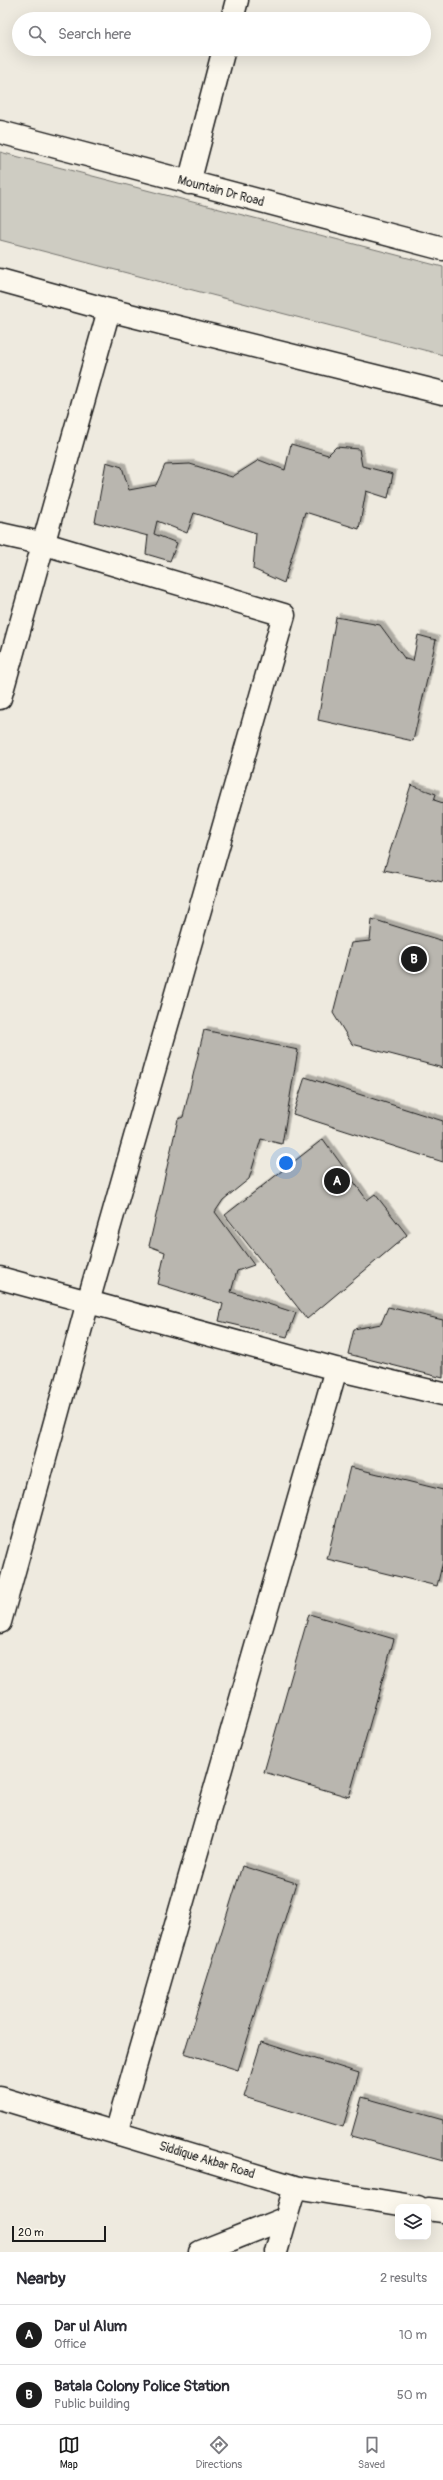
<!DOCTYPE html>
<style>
:root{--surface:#fff;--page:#f7f7f7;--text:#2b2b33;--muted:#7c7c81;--line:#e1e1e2;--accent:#1c1c1c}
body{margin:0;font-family:Pangolin,sans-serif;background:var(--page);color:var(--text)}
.controls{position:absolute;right:12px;bottom:12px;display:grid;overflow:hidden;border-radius:8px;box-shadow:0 4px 16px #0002}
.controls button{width:36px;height:36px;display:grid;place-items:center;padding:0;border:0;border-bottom:1px solid var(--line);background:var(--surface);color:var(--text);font:20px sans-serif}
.scale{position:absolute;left:12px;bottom:10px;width:94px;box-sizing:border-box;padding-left:4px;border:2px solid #1c1c1c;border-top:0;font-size:11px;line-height:14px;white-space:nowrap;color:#1c1c1c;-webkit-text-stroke:3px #fbf7ec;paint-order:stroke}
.you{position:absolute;left:286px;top:1163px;width:14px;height:14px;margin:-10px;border:3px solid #fff;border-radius:50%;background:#1a73e8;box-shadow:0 0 0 6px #1a73e833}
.badge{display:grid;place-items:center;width:26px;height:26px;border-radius:50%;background:var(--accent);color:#fff;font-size:13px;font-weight:700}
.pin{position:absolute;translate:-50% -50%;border:2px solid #fff;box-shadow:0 1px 4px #0006}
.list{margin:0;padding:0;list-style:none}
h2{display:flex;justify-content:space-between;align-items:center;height:52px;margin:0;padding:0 16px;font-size:17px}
h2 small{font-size:13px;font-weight:400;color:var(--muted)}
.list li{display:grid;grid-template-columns:26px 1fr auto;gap:12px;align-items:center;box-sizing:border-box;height:60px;padding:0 16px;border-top:1px solid var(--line)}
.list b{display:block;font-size:15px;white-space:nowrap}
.list p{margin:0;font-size:13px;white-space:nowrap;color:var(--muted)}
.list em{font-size:13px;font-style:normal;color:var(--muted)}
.icon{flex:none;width:22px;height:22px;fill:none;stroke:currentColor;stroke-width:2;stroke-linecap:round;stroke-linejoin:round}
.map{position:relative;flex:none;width:443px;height:2252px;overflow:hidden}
.search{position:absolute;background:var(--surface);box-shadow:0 4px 16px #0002;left:12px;right:12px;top:12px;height:44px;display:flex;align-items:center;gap:10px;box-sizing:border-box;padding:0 14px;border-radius:22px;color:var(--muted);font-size:15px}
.sheet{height:172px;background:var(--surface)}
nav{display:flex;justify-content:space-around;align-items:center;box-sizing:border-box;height:56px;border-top:1px solid var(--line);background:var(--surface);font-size:11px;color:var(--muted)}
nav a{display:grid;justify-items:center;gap:2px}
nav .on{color:var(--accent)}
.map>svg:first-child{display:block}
</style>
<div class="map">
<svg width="443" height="2252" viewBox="0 0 443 2252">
<defs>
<filter id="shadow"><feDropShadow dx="3.5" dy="-3.5" stdDeviation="0" flood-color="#0004"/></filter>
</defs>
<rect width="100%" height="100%" fill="#eeeadf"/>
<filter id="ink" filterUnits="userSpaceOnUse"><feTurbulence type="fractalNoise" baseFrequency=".025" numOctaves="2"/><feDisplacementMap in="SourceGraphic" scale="8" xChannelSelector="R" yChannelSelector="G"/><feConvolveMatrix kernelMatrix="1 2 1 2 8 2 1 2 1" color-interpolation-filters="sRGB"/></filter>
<g filter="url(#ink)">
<path fill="#ceccc2" stroke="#75746f" d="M0,152L443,267V355L0,240Z"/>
<path fill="#b9b6af" stroke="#1c1c1c" filter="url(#shadow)" d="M291,444L328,455L336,447L359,449L362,466L393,474L388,498L366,491L359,529L305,512L284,583L253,569L256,533L194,513L187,533L157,521L154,534L177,543L170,561L146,554L148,536L95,522L106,462L122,467L129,490L156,485L165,465L190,464L232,477L259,460L285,470Z
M336,617L380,625L405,659L413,661L418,635L436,640L413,741L318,720Z
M411,785L436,794L434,800L443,803V882L384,870Z
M372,919L443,941V1068L352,1044L333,1013L351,943L370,941Z
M204,1030L298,1050L282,1144L261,1139L249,1179L223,1200L215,1212L254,1265L237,1271L231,1292L296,1313L287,1337L219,1321L223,1304L158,1284L165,1252L149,1246L178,1119L183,1117Z
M305,1077L443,1121V1162L293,1114Z
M323,1139L367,1200L375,1194L407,1235L307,1319L225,1215Z
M388,1307L443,1320V1378L348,1354L354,1329L381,1324Z
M350,1467L443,1490V1561L437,1586L327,1559Z
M309,1614L394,1639L349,1797L264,1772Z
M242,1866L296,1883L238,2070L184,2053Z
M261,2042L359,2073L343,2127L244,2097Z
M362,2097L443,2120V2161L351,2136Z"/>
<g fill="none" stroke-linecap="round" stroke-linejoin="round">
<defs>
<path id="street" d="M232,19L237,0
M189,183L224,49
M0,534L45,544L284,615L88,1302L0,1622
M0,1278L336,1369L443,1394
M116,2133L336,1369
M200,2252L286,2218
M276,2252L295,2187"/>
<path id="secondary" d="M0,132L443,249
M0,280L109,310L443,393
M0,698L109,310
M0,2098L295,2187L418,2207
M428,2209L443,2211"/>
</defs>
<use href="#street" stroke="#1c1c1c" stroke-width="25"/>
<use href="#secondary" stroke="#1c1c1c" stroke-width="25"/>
<use href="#street" stroke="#fbf7ec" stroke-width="22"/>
<use href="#secondary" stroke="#fbf7ec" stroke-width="22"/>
</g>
</g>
<g text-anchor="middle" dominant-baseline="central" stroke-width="3.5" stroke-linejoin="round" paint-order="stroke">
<g font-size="12" fill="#1c1c1c" stroke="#fbf7ec">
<text transform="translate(221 191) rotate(15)">Mountain Dr Road</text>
<text transform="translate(207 2160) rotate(17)">Siddique Akbar Road</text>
</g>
</g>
</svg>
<div class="controls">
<button><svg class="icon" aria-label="layers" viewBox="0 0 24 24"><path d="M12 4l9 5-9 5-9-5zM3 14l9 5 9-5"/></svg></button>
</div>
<div class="scale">20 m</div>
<div class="you"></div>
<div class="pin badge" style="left:337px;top:1181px">A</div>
<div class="pin badge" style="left:414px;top:959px">B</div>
<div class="search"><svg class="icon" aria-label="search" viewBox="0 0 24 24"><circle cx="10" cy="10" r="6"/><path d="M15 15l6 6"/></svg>Search here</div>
</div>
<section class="sheet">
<h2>Nearby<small>2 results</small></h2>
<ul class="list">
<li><span class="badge">A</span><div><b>Dar ul Alum</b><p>Office</p></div><em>10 m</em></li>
<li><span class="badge">B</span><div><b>Batala Colony Police Station</b><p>Public building</p></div><em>50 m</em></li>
</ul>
</section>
<nav>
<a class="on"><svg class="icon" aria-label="map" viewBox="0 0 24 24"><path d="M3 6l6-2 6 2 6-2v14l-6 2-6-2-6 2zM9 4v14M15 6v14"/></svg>Map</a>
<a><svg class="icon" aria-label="directions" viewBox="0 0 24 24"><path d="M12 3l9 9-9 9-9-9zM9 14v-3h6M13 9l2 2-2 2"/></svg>Directions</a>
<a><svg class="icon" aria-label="saved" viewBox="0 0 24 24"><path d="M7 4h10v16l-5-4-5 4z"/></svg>Saved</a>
</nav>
